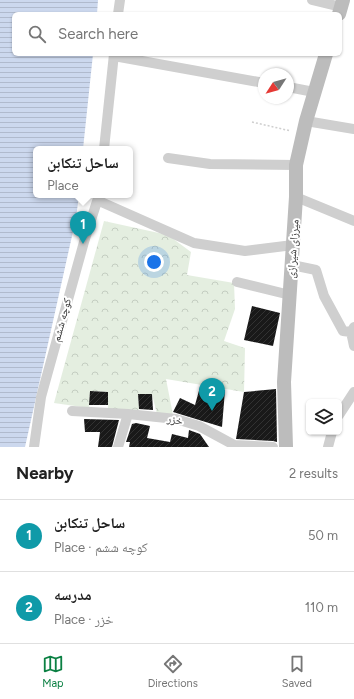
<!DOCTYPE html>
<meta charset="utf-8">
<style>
:root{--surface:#fff;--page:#f6f6f6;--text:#222;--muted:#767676;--line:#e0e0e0;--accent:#0b8043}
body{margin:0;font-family:Figtree,"Noto Naskh Arabic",sans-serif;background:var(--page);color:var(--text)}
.controls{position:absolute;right:12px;bottom:12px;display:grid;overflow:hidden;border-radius:6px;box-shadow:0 1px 3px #0004}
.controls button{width:36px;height:36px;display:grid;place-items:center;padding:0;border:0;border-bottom:1px solid var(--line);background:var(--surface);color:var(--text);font:20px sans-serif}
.compass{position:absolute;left:258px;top:68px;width:36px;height:36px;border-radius:50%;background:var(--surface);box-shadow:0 1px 3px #0004;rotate:234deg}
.you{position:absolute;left:154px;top:262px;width:14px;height:14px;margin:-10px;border:3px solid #fff;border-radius:50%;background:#1a73e8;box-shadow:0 0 0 6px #1a73e833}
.badge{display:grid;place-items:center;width:26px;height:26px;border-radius:50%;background:var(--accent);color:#fff;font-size:13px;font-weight:700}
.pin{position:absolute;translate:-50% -33px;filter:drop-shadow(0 1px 2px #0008)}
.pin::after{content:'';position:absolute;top:21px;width:14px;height:12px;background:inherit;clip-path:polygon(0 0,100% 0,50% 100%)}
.popup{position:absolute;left:33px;top:146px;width:100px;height:52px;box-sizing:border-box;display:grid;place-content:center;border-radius:6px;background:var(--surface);filter:drop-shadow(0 1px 3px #0005);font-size:13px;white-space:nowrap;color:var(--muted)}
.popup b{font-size:15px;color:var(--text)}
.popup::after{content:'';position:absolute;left:50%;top:100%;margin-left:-8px;border:8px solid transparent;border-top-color:var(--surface)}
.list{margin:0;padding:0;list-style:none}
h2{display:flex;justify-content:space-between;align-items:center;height:52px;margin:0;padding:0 16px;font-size:17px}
h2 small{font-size:13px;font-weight:400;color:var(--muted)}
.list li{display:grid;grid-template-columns:26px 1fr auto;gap:12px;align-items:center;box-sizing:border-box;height:72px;padding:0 16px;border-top:1px solid var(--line)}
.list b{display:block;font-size:15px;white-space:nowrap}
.list p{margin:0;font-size:13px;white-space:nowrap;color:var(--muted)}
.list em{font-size:13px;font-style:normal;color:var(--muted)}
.icon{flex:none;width:22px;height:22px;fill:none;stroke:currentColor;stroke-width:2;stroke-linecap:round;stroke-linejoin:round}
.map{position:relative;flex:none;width:354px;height:447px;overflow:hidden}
.search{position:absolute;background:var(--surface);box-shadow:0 1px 3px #0004;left:12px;right:12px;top:12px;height:44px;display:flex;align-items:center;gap:10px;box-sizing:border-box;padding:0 14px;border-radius:6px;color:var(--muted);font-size:15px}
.sheet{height:196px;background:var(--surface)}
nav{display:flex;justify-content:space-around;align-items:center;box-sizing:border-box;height:56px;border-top:1px solid var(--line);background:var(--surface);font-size:11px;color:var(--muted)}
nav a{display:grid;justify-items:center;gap:2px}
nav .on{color:var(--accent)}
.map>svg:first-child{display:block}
</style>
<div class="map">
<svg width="354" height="447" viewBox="0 0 354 447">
<defs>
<pattern id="forest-crowns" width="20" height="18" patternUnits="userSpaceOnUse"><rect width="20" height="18" fill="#e4eee0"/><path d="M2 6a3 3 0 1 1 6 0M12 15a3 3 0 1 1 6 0" fill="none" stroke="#c4cdc1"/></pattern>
<pattern id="water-rules" width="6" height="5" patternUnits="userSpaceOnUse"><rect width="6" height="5" fill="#ccd8ee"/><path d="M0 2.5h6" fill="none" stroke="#b0bacd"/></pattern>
<pattern id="building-hatch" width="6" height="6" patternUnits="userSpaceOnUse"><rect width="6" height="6" fill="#191919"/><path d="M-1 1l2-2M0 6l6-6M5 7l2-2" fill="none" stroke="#323232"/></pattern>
</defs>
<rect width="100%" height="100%" fill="#fff"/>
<path fill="url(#forest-crowns)" d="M104,221L168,235L191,252L187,275L234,283L235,309L224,341L245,348L244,392L166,379L173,415L157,414L152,394H138L139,410H108V392L90,391L89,408L54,403Z"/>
<path fill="url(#water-rules)" d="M0,0H98L97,14H14V54H93L83,149H36V195H79L76,218L25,447H0Z"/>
<path fill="url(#building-hatch)" d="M252,306L280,313L273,346L244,340Z
M200,387L225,390L222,427L173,412L180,398L195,405Z
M276,389L277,442L273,441L236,439L244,392Z
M90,391L108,392V405H89Z
M138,394H152L153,410L139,409Z
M84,419L119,420L112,447H98L100,432H85Z
M136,423L150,426L147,438L170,442L172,434L188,438L189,430L200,434L209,447H129L130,442H126L132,424Z"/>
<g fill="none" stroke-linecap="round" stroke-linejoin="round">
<path stroke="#cfcfcf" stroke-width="1.5" stroke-dasharray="2 2" stroke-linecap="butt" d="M252,122L291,131"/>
<path stroke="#cfcfcf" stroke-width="10" d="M312,0L341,7
M118,14L120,0
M114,56L264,83
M288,87L314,92
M306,121L354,129
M104,149L114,54
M168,158L210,164L296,165
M296,197L354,221
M99,201L194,243L245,251L293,245
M292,265L316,270L324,296L343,331L351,332
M237,282L290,295
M354,327L351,332L354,346
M72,411L128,414L176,419L199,426L234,445L273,447
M339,415L354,392
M34,447L41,397L84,242L99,195
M118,447L128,414
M328,447L332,432"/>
<path stroke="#bcbcbc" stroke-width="14" d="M339,14L343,0
M286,447L284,382L296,197V165L306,121L326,54"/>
</g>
<g text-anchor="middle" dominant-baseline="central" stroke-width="4" stroke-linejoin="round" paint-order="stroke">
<g font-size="11" fill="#323232" stroke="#fff">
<text transform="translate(293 249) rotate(-86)">میرزای شیرازی</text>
<text transform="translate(62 320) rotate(-75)">کوچه ششم</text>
<text transform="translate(175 420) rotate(11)">خزر</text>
</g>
</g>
</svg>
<div class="controls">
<button><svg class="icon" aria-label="layers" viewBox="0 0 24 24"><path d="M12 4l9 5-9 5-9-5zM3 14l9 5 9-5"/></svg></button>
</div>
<svg class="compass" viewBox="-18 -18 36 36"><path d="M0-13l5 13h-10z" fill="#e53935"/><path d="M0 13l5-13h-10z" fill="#767676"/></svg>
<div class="you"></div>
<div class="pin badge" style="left:83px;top:244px;background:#0f9aa8">1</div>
<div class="popup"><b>ساحل تنکابن</b>Place</div>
<div class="pin badge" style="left:212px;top:411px;background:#0f9aa8">2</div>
<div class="search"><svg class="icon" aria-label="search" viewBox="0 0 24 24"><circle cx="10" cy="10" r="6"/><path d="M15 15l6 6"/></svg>Search here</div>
</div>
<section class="sheet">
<h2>Nearby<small>2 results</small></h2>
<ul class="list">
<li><span class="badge" style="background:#0f9aa8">1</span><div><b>ساحل تنکابن</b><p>Place · کوچه ششم</p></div><em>50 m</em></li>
<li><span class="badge" style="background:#0f9aa8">2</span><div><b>مدرسه</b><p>Place · خزر</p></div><em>110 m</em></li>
</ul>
</section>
<nav>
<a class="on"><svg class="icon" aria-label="map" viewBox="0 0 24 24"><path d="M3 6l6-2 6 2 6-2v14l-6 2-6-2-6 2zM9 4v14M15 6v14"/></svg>Map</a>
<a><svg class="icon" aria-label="directions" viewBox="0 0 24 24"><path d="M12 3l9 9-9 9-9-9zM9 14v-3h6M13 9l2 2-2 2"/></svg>Directions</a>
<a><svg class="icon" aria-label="saved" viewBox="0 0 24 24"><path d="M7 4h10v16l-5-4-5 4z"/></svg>Saved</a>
</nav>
